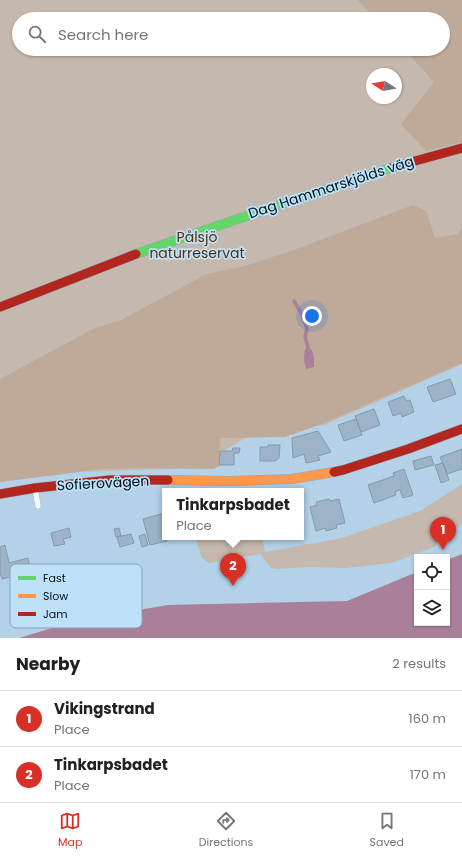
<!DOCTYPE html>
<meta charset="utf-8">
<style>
:root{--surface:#fff;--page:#f6f6f6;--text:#202124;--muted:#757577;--line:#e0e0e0;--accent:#d93025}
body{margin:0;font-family:Poppins,sans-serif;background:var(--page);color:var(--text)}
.controls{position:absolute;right:12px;bottom:12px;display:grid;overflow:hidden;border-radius:0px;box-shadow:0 1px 3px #0004}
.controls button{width:36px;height:36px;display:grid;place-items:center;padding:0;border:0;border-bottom:1px solid var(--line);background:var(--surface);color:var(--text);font:20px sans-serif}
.compass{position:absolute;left:366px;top:68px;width:36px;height:36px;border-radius:50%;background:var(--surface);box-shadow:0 1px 3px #0004;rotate:281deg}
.you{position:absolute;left:312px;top:316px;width:14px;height:14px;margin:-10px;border:3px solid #fff;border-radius:50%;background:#1a73e8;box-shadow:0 0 0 6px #1a73e833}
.badge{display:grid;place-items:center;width:26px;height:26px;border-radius:50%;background:var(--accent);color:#fff;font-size:13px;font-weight:700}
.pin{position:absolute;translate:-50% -33px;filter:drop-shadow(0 1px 2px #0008)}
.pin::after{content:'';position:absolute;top:21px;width:14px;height:12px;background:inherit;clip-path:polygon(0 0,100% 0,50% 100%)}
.popup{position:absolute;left:162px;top:488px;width:142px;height:52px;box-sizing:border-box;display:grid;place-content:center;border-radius:0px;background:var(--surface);filter:drop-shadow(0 1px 3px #0005);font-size:13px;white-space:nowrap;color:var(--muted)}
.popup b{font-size:15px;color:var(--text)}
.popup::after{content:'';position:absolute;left:50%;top:100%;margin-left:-8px;border:8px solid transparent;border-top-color:var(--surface)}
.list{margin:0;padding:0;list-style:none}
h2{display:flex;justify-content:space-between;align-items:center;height:52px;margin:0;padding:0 16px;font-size:17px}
h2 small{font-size:13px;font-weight:400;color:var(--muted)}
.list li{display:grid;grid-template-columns:26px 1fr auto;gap:12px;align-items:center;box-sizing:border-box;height:56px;padding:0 16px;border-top:1px solid var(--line)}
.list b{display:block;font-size:15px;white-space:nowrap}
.list p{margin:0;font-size:13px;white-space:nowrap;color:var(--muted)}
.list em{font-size:13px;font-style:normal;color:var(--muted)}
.icon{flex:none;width:22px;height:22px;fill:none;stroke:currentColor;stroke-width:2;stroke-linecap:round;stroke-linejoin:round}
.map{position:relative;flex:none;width:462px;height:638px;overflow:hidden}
.search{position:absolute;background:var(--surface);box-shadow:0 1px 3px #0004;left:12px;right:12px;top:12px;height:44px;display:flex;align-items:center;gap:10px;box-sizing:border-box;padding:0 14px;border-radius:22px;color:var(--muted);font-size:15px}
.sheet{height:164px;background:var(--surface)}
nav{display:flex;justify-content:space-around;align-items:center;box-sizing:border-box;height:56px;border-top:1px solid var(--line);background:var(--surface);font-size:11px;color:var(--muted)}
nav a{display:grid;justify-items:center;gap:2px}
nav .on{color:var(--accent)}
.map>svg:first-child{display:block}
</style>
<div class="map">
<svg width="462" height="638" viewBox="0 0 462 638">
<rect width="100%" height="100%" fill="#b3d2e7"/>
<path fill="#c5b8ae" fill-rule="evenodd" d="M0,0H462V364L324,425L255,432L219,454V467L78,472L0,482ZM19,19H443V49H19ZM372,74H396V98H372Z
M462,484V524L434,547L392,563L346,568L309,567L279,569L271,568L260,554L209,563L202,558L195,537H262L265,552L342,538L420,511Z"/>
<path fill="#bfa998" d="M358,0H462V142L426,151L401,124L434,82L404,49H443V19H376Z
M413,205L426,211L435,238L458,234L462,227V363L319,425L285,437L220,438L219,465L214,469L145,468L101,469L0,482V379L93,329L121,320L207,274L245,266L294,250Z"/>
<path fill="#a97f99" d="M308,347C315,350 314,360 314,367L306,369C304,362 303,355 306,348Z
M462,554V638H19L79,620L168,605L347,601L417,572V623H447V560Z"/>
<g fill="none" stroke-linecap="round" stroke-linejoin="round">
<path stroke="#a97f99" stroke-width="3.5" d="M294,301L301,313L307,329L305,337L308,347"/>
</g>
<path fill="#9cb3c8" stroke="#8599ac" d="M450,379L456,394L433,402L427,387Z
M404,396L406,401L410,400L414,412L402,417L401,413L393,416L388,402Z
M374,409L380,425L361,432L355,416Z
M356,419L362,435L344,441L338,425Z
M318,431L331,452L318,456L320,460L306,463L304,454L293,458L292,438Z
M268,445H280L279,458L275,461H260V447H268Z
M233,448H240L239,453H234V465H219L220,451H232Z
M462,449V469L447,474L440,457Z
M431,456L434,465L415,470L413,461Z
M443,463L449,480L441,483L435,465Z
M404,469L413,495L403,498L400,490L395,492L396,495L374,503L368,485L394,476L393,473Z
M329,499L330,501L339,499L345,523L336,525L337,528L326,531L325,528L316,531L310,507L317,505L316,502Z
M165,513V537L167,541L150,545L143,519Z
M69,528L71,537L63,539L65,544L54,546L51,533Z
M119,528L121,536L116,537L114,529Z
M131,534L134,543L120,547L117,537Z
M145,534L148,545L142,547L139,536Z
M5,545L9,563L28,558L31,572L22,574L24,581L13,584L11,577L2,579L0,573V547Z"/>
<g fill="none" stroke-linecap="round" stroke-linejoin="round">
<defs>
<path id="lane" d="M35,488L38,506"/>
<path id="fast" d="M136,254L258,212L393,167"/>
<path id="slow" d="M168,480L229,481L292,479L334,472"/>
<path id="jam" d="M393,167L462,148
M0,307L136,254
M334,472L343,470L408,449L462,429
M0,494L35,488L110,480H168"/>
</defs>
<use href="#lane" stroke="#8fa7b8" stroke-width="6"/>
<use href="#fast" stroke="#8fa7b8" stroke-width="10"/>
<use href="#slow" stroke="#8fa7b8" stroke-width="10"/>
<use href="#jam" stroke="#8fa7b8" stroke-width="10"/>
<use href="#lane" stroke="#f4f8fb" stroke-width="5.5"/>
<use href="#fast" stroke="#63d668" stroke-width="9"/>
<use href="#slow" stroke="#ff974d" stroke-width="9"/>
<use href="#jam" stroke="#b3261e" stroke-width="9"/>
</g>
<g text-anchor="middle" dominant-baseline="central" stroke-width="3.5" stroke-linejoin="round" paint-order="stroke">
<g font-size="14" fill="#00121f" stroke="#bfe1f8">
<text transform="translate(331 187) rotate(-18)">Dag Hammarskjölds väg</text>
<text transform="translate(103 483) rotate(-3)">Sofierovägen</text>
</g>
<g font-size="14" fill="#5a2f08" stroke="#bfe1f8">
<text x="197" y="237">Pålsjö<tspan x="197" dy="16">naturreservat</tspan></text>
</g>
</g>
<rect x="10" y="564" width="132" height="64" rx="6" fill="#bfe1f8" stroke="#86a3b7" stroke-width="1"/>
<rect x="18" y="576" width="18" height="4" fill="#63d668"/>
<rect x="18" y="594" width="18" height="4" fill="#ff974d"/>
<rect x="18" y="612" width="18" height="4" fill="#b3261e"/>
<g font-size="11" fill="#00121f">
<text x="43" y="582">Fast</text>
<text x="43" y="600">Slow</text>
<text x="43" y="618">Jam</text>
</g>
</svg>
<div class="controls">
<button><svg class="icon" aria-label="locate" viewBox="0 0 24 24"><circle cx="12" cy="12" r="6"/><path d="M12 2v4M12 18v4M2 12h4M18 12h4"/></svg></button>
<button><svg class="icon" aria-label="layers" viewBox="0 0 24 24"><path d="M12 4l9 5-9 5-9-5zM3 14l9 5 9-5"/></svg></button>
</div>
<svg class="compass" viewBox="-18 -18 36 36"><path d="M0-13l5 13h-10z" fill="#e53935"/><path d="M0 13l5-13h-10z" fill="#757577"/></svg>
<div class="you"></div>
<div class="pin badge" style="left:443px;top:550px">1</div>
<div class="pin badge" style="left:233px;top:586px">2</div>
<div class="popup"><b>Tinkarpsbadet</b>Place</div>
<div class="search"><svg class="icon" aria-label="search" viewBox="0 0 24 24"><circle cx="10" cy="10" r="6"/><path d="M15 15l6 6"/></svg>Search here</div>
</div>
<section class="sheet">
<h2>Nearby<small>2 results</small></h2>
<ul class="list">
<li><span class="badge">1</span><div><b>Vikingstrand</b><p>Place</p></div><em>160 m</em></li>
<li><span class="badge">2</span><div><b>Tinkarpsbadet</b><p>Place</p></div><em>170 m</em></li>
</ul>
</section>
<nav>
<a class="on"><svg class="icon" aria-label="map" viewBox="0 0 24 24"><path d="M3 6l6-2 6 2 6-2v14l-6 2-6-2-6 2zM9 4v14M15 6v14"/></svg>Map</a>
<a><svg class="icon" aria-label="directions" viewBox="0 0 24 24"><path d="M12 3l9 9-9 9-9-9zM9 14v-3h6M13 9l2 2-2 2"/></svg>Directions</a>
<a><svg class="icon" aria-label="saved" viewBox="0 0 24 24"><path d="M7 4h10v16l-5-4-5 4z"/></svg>Saved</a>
</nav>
